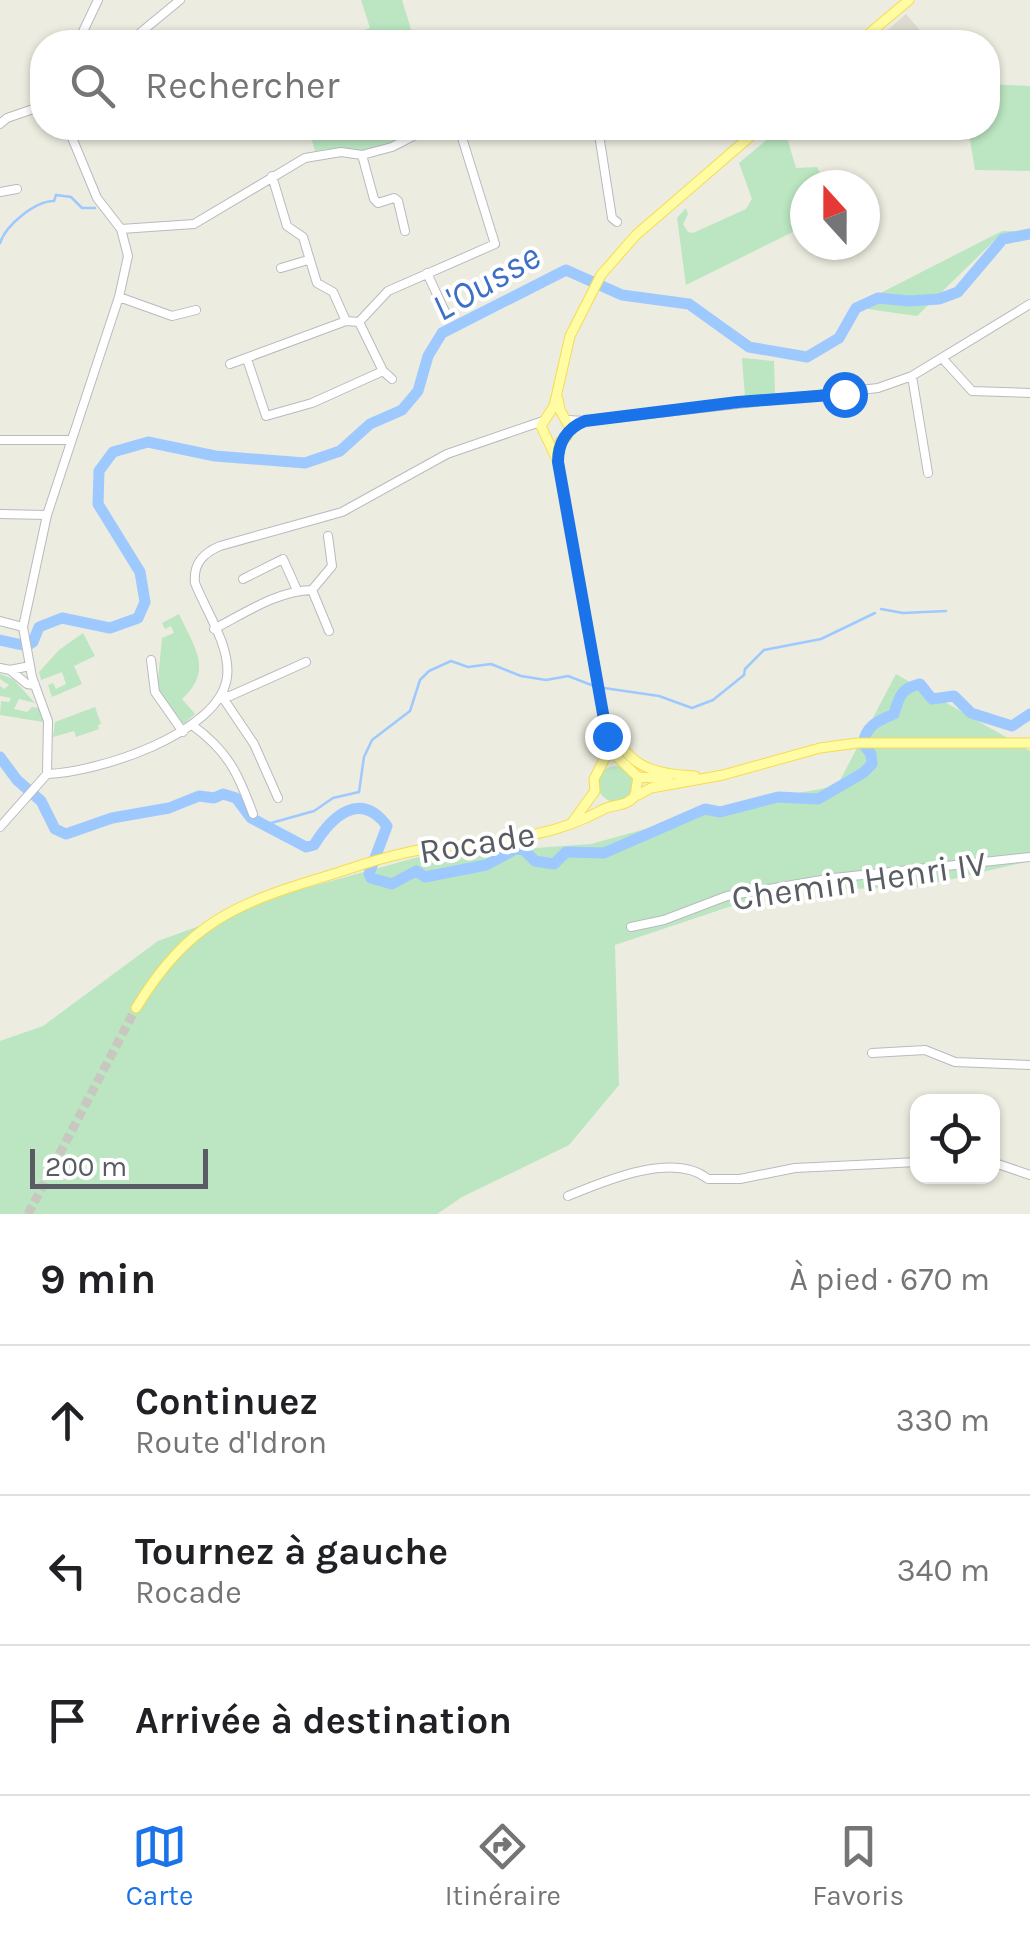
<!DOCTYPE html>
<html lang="fr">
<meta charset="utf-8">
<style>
:root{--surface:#fff;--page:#f2f2f2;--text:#202124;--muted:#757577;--line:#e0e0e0;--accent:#1a73e8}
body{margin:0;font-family:Karla,sans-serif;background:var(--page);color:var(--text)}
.controls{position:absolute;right:30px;bottom:30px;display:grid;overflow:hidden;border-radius:20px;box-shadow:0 2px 8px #0004}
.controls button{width:90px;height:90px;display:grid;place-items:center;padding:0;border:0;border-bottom:2px solid var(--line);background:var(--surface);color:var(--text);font:50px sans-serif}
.compass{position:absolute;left:790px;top:170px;width:90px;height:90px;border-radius:50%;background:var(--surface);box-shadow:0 2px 8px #0004;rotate:339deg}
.scale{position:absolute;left:30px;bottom:25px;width:178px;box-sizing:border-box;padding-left:10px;border:5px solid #595c62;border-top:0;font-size:28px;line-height:35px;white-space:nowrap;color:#595c62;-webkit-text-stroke:8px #fff;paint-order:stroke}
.stop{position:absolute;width:30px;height:30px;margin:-22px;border:8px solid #1a73e8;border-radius:50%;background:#fff}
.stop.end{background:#1a73e8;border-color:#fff;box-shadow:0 2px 10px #0008}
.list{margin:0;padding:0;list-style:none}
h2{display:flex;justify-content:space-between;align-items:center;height:130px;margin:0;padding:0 40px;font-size:42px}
h2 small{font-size:32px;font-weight:400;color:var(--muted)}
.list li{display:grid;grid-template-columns:65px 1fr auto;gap:30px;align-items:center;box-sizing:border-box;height:150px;padding:0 40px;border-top:2px solid var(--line)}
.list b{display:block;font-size:38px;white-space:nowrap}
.list p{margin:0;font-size:32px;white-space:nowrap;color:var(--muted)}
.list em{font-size:32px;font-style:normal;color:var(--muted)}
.icon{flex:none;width:55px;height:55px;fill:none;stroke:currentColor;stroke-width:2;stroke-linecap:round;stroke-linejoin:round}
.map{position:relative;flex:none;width:1030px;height:1214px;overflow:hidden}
.search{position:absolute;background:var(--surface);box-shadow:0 2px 8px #0004;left:30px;right:30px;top:30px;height:110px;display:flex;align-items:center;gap:25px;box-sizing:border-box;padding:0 35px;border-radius:40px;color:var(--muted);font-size:38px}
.sheet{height:580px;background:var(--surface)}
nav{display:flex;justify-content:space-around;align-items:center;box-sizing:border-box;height:140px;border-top:2px solid var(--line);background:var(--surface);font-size:28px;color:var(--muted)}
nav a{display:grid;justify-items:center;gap:5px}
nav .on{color:var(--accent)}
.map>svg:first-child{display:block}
</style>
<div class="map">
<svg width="1030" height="1214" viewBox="0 0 1030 1214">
<rect width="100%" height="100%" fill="#edece0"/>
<path fill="#dddbcf" d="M906,14L930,42H874Z"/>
<path fill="#bbe6c1" d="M361,0H402L415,42H327L370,28Z
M988,84L1030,86V171L975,170L968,128H988Z
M308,128H423L394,144L360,154L338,148L315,151Z
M781,128H784L796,168L817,167L826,185H805V226L686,285L677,218L686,208L688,214L683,224L688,232L693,233L746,209L752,199L739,163Z
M1002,231H1030V239L997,238L917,316L853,307Z
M742,358L774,361L775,396L745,397Z
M179,614C194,647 214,670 182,699L195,714L185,723H179L157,691L162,638L174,633L171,626L165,629L162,623Z
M83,633L95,656L74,666L82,684L52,697L48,685L53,683L56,689L66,684L62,672L41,680L39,672L59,650Z
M0,674L13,679L35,703L19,699L14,709L27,712L32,707L39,708L43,722L0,715L1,701L9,702L11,698L0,696V686L4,689L9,685L0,679Z
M896,674L1030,751V861L918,887L777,891L615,945L619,1085L569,1145L462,1197L437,1214H0V1041L43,1026L158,941L295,891L422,856L591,844L732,805L837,786Z
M95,707L101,724L98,725L99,729L76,737L74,731L53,737L55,722Z
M598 784a18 18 0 1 1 36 0a18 18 0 1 1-36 0Z"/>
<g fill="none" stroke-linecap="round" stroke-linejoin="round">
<path stroke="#9ec9ff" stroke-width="2.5" d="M0,243C6,225 35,201 54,201L56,195L71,197L82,208H95
M881,609L903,613L946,611
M604,688L659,696L692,708L713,700L744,675L745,669L764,650L821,639L875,613
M264,825L314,811L333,798L359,792L364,757L372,740L410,711L420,680L429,671L451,661L468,667L491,664L521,676L546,680L568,676L594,686"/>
<path stroke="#9ec9ff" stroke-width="11" d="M0,640L27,646L33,642L39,627L62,618L110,628L138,618L145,602L140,572L98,504L99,471L113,452L148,442L215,456L305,463L340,451L370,424L402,410L418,391L428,356L442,333L566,270L622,295L689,304L749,347L807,357L839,338L856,308L878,298L909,301L939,299L958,292L1003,239L1030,234
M0,757L17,780L41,801L55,829L66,834L112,818L169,808L199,796L214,798L223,794L236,798L251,818L306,847L314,845C332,816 360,790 387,826L369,874L371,878L392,884L416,871L425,877L486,865L516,849L524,850L535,861L554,864L566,852L604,853L705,809L720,812L778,797L818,799L863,773L872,764L871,754L863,744C866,725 878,721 894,714C899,697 901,688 920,684L932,699L954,696L971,713L1012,726L1030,714"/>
<path stroke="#c8c8c0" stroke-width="9" stroke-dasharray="9 4.5" stroke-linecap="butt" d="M28,1214L136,1008"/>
<defs>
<path id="minor" d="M78,42L98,0
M129,42L180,0
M0,124L7,118L42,106
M598,128L612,218L617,222
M362,155L374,199L378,203L394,198L398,201L405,231
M272,176L287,226L303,237L317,283L333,292L346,321L359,322L383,371L392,379
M0,192L17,189
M121,229L194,224L305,158L341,152L362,155L392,147L429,128
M281,268L308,260
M427,273L446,314
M119,297L172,316L196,310
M359,322L388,291L495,244L459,128
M942,358L972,391L1030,393
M247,359L266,416L312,403L383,371
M230,364L346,321
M912,376L928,473
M567,420L586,421L878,388L912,376L1030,304
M0,440H71
M0,514L47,515
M243,579L283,559L297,590
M312,590L329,631
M0,621L23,627
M214,629C245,613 277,591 312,590L332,566L328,536
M151,660L155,692L183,732
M0,668L10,670L30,666
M10,670L27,684L35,685
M221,695L254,744L278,798
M221,695L230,696L306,662
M192,725C228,751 238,773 253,814
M47,774C95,773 220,734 227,677C231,647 206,611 195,583C193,564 203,553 220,546L342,512L447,454L543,421
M47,774L48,721L32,677L23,627L47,515L119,297L128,256L121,229L97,198L68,128
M0,827L47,774
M631,927L664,920L727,896L834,878L1030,857
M872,1053L925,1050L955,1062L1030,1065
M992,1162L1030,1175
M568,1196C604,1181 674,1151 708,1179H740L795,1168L918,1162"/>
<path id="major" d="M859,42L909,0
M558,456L560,442L567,436L570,428L560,410L558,399
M608,721C626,766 650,774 695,776
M638,777L668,779
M638,795L651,788L723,775L820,748L857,743H1030
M571,824L595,791L594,779L607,754V736L558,462L541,426L554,406L570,336L601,275L636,235L760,128
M136,1008C189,921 237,903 330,875C361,865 393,854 425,849C490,839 543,842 602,810C614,803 625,808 635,796L638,777L615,755L610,743"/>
</defs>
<use href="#minor" stroke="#b8bac0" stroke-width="10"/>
<use href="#major" stroke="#f6dc50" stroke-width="11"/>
<use href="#minor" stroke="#fff" stroke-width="8"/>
<use href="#major" stroke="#fffca3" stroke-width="9"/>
</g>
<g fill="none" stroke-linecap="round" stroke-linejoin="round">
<path stroke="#1a73e8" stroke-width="12" d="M607,736L558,462C558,443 567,428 585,421L738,402L844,394"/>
</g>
<g text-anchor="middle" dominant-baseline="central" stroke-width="8" stroke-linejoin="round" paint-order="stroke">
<g font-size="35" fill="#595c62" stroke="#fff">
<text transform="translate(477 843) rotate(-9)">Rocade</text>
<text transform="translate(859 881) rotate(-8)">Chemin Henri IV</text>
</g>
<g font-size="38" font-style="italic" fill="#3d6fc6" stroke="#fff">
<text transform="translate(486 282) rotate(-30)">L'Ousse</text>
</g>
</g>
</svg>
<div class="controls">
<button><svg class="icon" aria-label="locate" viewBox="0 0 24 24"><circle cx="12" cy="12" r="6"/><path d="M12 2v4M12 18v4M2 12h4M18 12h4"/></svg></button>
</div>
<svg class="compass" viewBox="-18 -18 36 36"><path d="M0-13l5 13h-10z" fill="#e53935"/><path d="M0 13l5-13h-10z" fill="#757577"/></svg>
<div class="scale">200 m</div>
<div class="stop" style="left:844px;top:394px"></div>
<div class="stop end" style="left:607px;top:736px"></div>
<div class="search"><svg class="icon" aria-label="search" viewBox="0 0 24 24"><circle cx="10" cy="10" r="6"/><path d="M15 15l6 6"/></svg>Rechercher</div>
</div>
<section class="sheet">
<h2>9 min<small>À pied · 670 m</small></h2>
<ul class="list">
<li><svg class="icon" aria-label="ahead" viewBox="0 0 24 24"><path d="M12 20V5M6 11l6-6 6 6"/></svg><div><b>Continuez</b><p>Route d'Idron</p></div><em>330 m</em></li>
<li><svg class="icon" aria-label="left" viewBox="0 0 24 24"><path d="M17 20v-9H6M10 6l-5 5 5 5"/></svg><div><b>Tournez à gauche</b><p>Rocade</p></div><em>340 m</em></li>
<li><svg class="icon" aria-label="arrive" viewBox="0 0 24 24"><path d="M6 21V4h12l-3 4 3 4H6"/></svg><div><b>Arrivée à destination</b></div></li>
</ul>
</section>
<nav>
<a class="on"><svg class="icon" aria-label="map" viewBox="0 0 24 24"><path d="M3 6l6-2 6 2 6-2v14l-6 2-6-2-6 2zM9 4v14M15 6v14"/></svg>Carte</a>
<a><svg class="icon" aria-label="directions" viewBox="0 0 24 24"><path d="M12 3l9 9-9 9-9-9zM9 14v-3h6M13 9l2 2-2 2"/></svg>Itinéraire</a>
<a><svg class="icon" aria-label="saved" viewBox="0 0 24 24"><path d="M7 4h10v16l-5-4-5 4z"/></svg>Favoris</a>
</nav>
